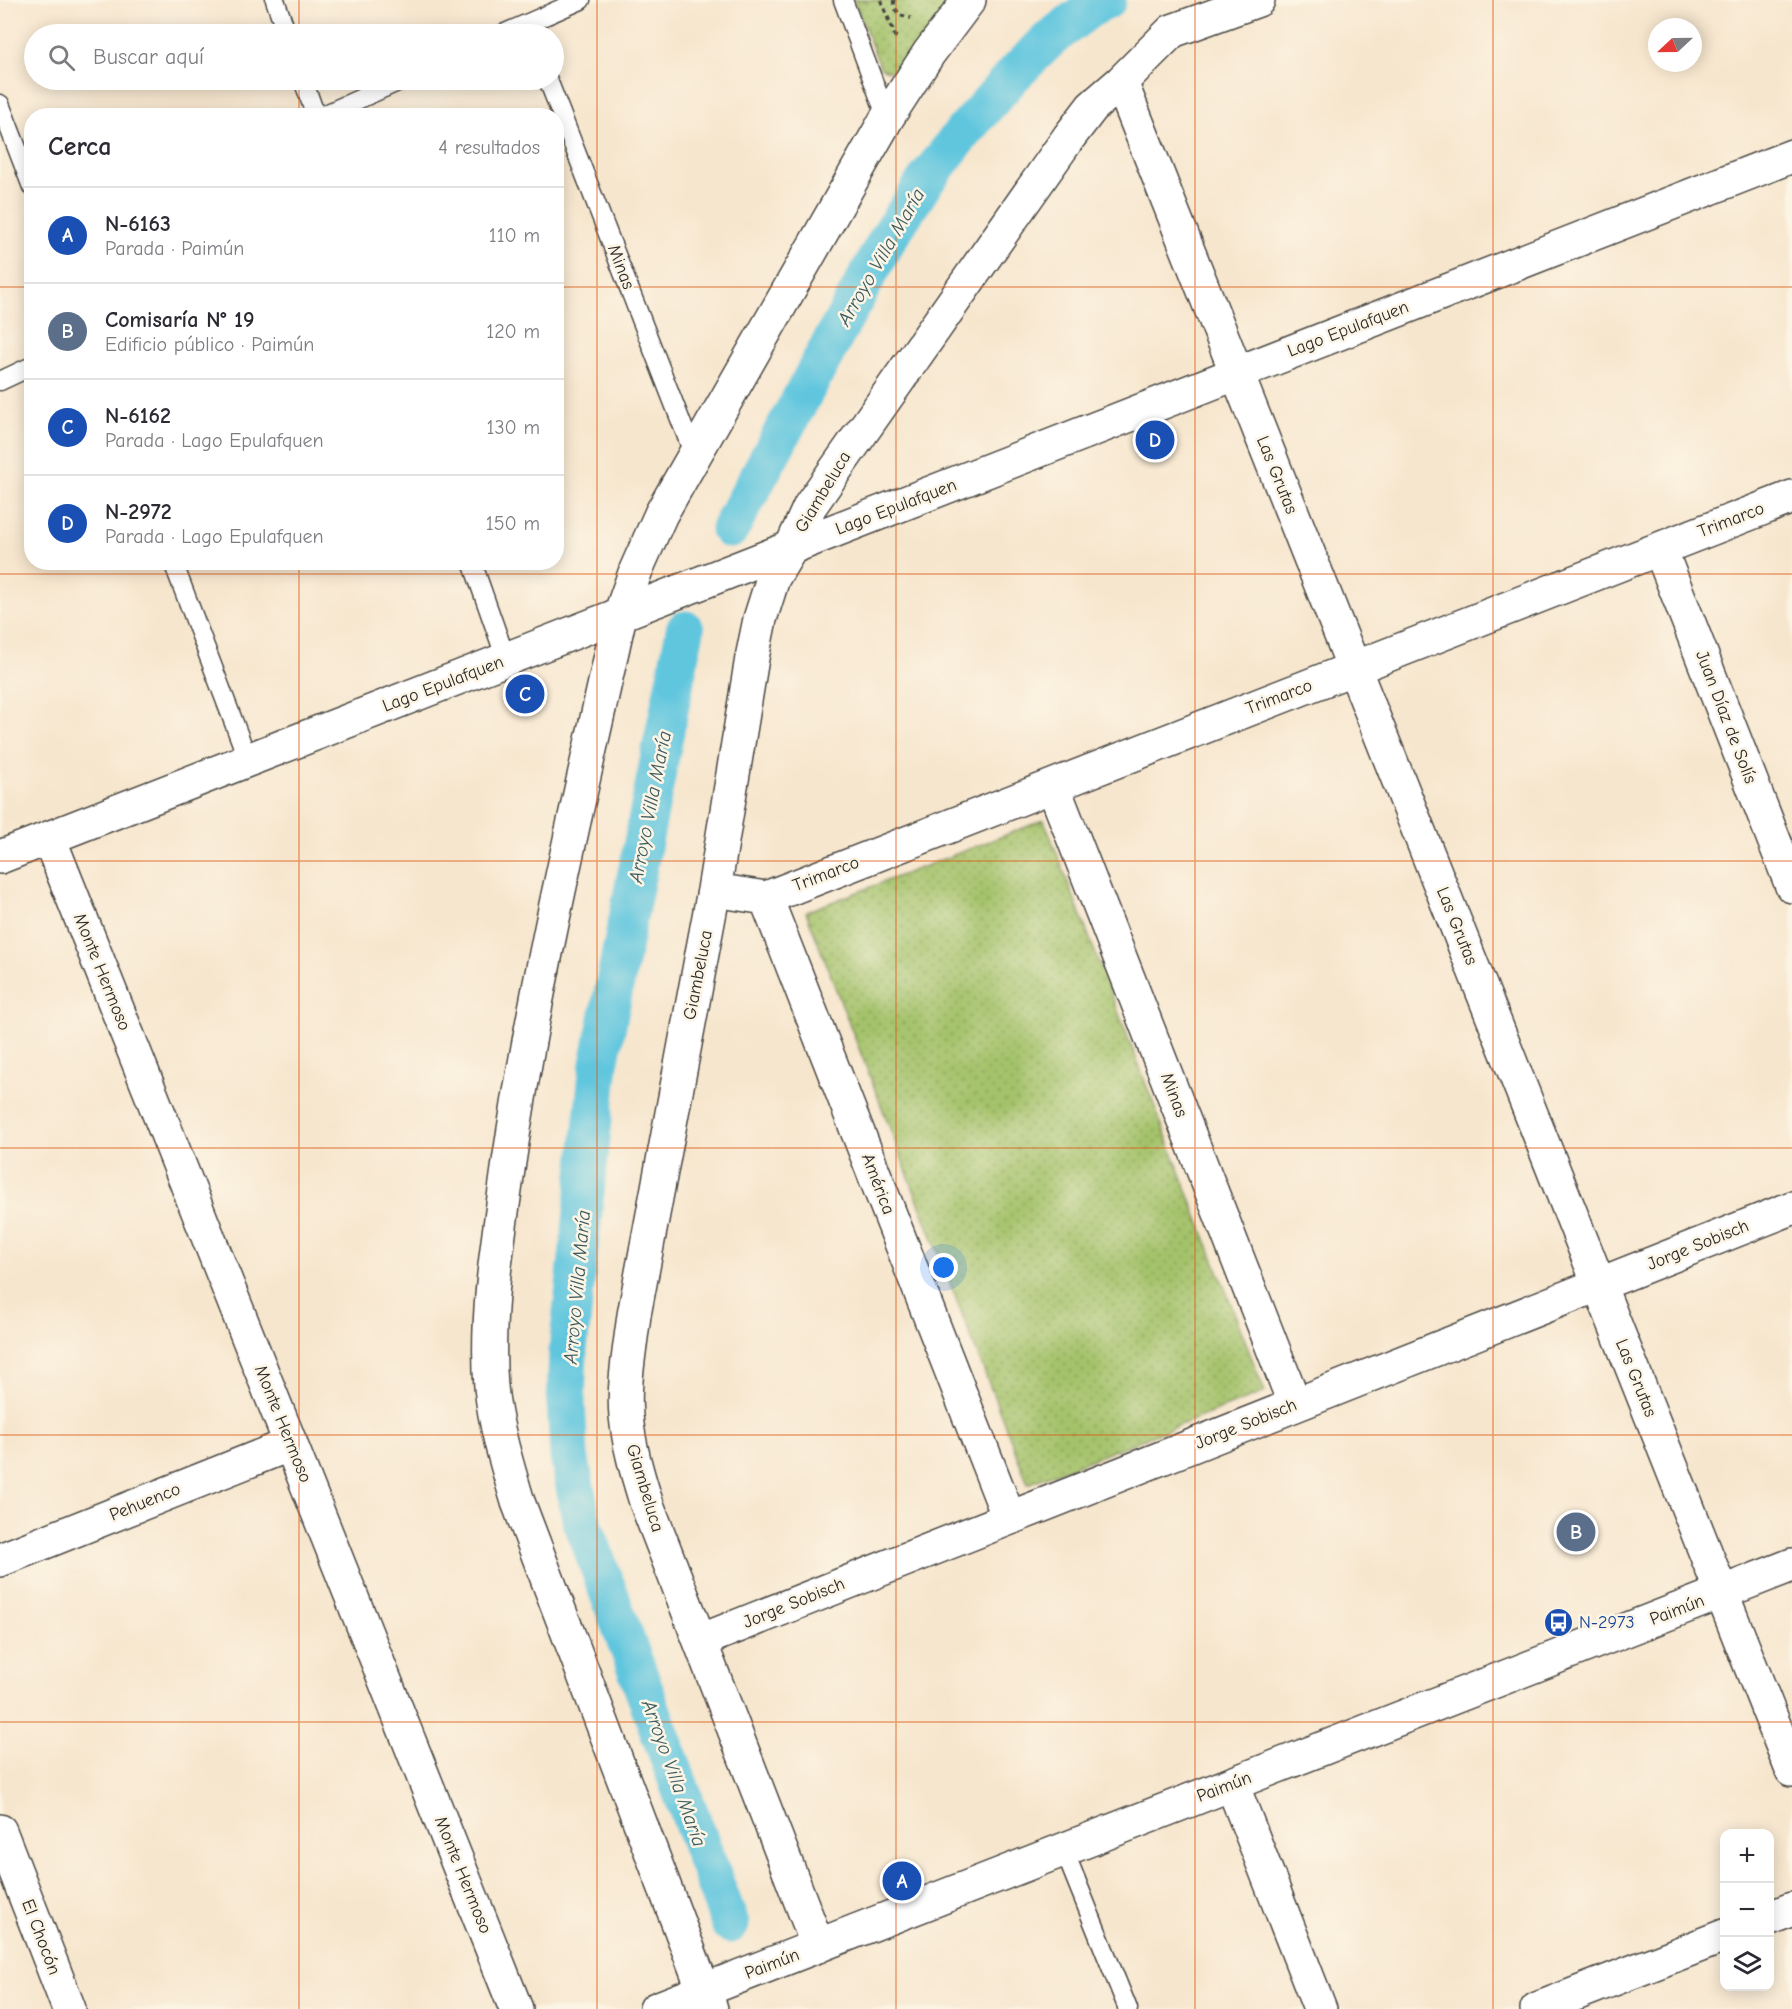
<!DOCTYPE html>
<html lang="es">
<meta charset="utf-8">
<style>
:root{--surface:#fff;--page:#f2f2f3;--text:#2b2b33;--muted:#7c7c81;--line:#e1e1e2;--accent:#d93025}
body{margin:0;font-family:"Comic Neue",sans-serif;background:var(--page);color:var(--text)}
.controls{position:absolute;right:18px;bottom:18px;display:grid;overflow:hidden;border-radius:12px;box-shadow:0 3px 15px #0003}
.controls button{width:54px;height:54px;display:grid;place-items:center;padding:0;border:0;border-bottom:2px solid var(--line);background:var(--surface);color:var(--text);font:30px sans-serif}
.compass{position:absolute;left:1648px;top:18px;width:54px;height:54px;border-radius:50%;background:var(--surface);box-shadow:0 3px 15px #0003;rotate:248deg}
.you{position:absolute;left:944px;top:1268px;width:21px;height:21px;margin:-15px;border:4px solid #fff;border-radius:50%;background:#1a73e8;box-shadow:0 0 0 9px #1a73e833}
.badge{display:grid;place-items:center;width:39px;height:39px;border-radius:50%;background:var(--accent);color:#fff;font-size:20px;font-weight:700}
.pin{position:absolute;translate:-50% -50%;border:3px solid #fff;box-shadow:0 2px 6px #0006}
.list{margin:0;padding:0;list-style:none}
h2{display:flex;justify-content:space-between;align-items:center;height:78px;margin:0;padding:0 24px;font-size:26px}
h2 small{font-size:20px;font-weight:400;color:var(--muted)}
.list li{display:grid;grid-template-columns:39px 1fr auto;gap:18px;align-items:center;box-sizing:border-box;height:96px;padding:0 24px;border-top:2px solid var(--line)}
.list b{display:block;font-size:22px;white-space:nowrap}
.list p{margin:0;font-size:20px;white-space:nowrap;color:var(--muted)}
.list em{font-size:20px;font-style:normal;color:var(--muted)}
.icon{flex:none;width:33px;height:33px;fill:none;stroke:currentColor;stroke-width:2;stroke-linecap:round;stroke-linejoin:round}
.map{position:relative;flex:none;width:1792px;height:2009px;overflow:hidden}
.search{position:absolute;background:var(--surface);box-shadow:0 3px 15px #0003;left:24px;top:24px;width:540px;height:66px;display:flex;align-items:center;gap:15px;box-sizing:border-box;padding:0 21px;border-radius:33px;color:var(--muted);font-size:22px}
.panel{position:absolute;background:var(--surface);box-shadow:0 3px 15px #0003;left:24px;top:108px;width:540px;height:462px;border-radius:24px}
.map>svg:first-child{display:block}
</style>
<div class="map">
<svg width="1792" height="2009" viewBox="0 0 1792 2009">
<defs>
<pattern id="grass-dots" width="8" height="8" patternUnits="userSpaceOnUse" patternTransform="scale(1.5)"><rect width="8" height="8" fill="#a4c26a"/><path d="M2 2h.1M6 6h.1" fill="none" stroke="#869e57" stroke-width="1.8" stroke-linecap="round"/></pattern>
</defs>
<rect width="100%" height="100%" fill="#fcf5e5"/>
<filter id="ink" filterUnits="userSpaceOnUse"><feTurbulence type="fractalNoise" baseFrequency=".0167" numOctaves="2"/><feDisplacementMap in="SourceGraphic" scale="12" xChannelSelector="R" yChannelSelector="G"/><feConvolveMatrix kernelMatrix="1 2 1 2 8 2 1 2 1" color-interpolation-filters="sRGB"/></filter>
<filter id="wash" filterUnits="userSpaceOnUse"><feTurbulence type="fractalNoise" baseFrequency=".008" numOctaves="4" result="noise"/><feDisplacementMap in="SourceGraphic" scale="24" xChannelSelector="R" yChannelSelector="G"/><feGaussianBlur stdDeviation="1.35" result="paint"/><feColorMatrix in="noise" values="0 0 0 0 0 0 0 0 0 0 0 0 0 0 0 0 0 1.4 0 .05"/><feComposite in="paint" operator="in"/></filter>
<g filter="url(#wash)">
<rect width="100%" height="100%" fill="#f7e6ce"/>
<path fill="url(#grass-dots)" stroke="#68764a" stroke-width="1.5" d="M854,0H956L899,70C891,71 886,72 880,67Z
M1044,820L1265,1392L1028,1484L806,912Z"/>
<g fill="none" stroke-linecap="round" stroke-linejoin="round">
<path stroke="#61c6de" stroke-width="39" d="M730,529L888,238L926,180L964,131L1014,74L1051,38L1089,9L1107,0
M685,630L599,1064L568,1350L566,1403L569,1456L581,1518L730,1924"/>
</g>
</g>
<g filter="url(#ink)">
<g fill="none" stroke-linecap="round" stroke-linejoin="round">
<defs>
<path id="service" d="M275,0L287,34
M843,0L887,118
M503,34L581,0
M303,80L316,116
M548,80L694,455
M0,104L32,187
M321,116L402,80
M0,381L32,366
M173,562L248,760
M472,562L506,659
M1064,1850L1128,2009"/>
<path id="minor" d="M1121,82L1792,1770
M1660,549L1792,886
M1053,786L1295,1405
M49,838L516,2009
M0,857L1792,156
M714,890L766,898L1009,1518
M766,898L1792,497
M0,1560L291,1444
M700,1641L1792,1208
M1232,1784L1320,2009
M1770,1918L1792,1909
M818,1946L646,1502C637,1473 629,1446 626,1416C623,1383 630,1348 634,1315L714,890L752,658L760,619L773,578L791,548L810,506L1069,137L1092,107L1121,82L1172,31L1258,0
M711,2009L518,1502C507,1465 495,1426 491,1387C485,1312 499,1236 509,1162C536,978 580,796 620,615L636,570L661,514L887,118L929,53L969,0
M1537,2009L1724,1936"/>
<path id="tertiary" d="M656,2009L1792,1565"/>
<path id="secondary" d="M0,1831L69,2009"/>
</defs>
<use href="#service" stroke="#4a4743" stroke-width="21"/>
<use href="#minor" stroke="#4a4743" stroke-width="36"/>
<use href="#tertiary" stroke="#4a4743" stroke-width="36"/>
<use href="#secondary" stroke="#4a4743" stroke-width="36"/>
<path stroke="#4a4743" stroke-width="4" stroke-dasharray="4.5 4.5" stroke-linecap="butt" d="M881,0L895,36L897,37
M894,0V6L899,15L911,18"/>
<use href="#service" stroke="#fff" stroke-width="18"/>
<use href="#minor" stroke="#fff" stroke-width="33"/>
<use href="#tertiary" stroke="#fff" stroke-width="33"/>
<use href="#secondary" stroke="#fff" stroke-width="33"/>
</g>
</g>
<path fill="none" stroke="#df570e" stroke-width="1.5" stroke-opacity="0.55" d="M299,0V34M597,0V2009M896,0V2009M1195,0V2009M1493,0V2009M299,80V116M0,287H32M556,287H1792M299,562V2009M0,574H1792M0,861H1792M0,1148H1792M0,1435H1792M0,1722H1792"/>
<defs>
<symbol id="bus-disc" viewBox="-11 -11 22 22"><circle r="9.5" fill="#1a4fb4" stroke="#fcf5e5"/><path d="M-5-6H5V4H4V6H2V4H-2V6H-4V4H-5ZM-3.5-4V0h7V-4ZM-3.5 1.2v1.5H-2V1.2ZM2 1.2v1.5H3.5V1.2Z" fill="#fff"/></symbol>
</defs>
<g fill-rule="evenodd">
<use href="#bus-disc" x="1542" y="1606" width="33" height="33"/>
</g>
<g text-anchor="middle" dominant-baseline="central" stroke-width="5" stroke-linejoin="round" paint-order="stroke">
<g font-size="18" fill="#2b2b2b" stroke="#fcf5e5">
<text transform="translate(621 267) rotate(69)">Minas</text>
<text transform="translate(1348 329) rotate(-21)">Lago Epulafquen</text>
<text transform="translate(1277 475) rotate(68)">Las Grutas</text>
<text transform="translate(823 492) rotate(-59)">Giambeluca</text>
<text transform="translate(896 507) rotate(-21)">Lago Epulafquen</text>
<text transform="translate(1731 520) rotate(-21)">Trimarco</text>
<text transform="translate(443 684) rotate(-21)">Lago Epulafquen</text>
<text transform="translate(1279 697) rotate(-21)">Trimarco</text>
<text transform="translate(1726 717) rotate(69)">Juan Díaz de Solís</text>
<text transform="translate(826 874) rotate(-21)">Trimarco</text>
<text transform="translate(1457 926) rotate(68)">Las Grutas</text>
<text transform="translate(102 972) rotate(68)">Monte Hermoso</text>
<text transform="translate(698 975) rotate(-79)">Giambeluca</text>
<text transform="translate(1174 1095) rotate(69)">Minas</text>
<text transform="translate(878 1184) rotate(69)">América</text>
<text transform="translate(1698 1245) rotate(-22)">Jorge Sobisch</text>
<text transform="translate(1636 1378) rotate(68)">Las Grutas</text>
<text transform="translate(283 1424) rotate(68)">Monte Hermoso</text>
<text transform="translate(1246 1424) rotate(-22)">Jorge Sobisch</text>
<text transform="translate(645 1488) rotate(73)">Giambeluca</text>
<text transform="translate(145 1502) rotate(-22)">Pehuenco</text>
<text transform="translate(794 1603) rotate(-22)">Jorge Sobisch</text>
<text transform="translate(1677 1610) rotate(-21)">Paimún</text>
<text transform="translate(1224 1787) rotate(-21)">Paimún</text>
<text transform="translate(463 1875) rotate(68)">Monte Hermoso</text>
<text transform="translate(41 1937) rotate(69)">El Chocón</text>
<text transform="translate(772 1964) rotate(-21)">Paimún</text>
</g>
<g font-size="18" fill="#164399" stroke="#fcf5e5" text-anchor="start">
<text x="1579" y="1622">N-2973</text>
</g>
<g font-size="20" font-style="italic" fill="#3b5a61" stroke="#fcf5e5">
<text transform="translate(881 257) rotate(-60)">Arroyo Villa María</text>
<text transform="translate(650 807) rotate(-79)">Arroyo Villa María</text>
<text transform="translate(577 1287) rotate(-85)">Arroyo Villa María</text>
<text transform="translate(674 1773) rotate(70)">Arroyo Villa María</text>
</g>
</g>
</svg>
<div class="controls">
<button>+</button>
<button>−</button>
<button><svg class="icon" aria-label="layers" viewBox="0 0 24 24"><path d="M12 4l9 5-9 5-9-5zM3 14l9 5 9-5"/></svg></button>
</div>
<svg class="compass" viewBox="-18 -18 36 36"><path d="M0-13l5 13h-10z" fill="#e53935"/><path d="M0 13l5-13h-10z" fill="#7c7c81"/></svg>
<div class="you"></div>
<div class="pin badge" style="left:902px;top:1881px;background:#1a4fb4">A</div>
<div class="pin badge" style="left:1576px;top:1532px;background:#5c6f8a">B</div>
<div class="pin badge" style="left:525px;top:694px;background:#1a4fb4">C</div>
<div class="pin badge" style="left:1155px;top:440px;background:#1a4fb4">D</div>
<div class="search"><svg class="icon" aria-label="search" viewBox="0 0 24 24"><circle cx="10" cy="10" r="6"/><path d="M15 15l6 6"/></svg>Buscar aquí</div>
<section class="panel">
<h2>Cerca<small>4 resultados</small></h2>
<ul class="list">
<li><span class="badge" style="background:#1a4fb4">A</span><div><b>N-6163</b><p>Parada · Paimún</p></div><em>110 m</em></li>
<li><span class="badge" style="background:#5c6f8a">B</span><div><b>Comisaría N° 19</b><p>Edificio público · Paimún</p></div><em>120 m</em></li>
<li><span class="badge" style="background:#1a4fb4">C</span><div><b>N-6162</b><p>Parada · Lago Epulafquen</p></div><em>130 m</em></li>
<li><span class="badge" style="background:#1a4fb4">D</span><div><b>N-2972</b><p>Parada · Lago Epulafquen</p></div><em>150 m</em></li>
</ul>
</section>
</div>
